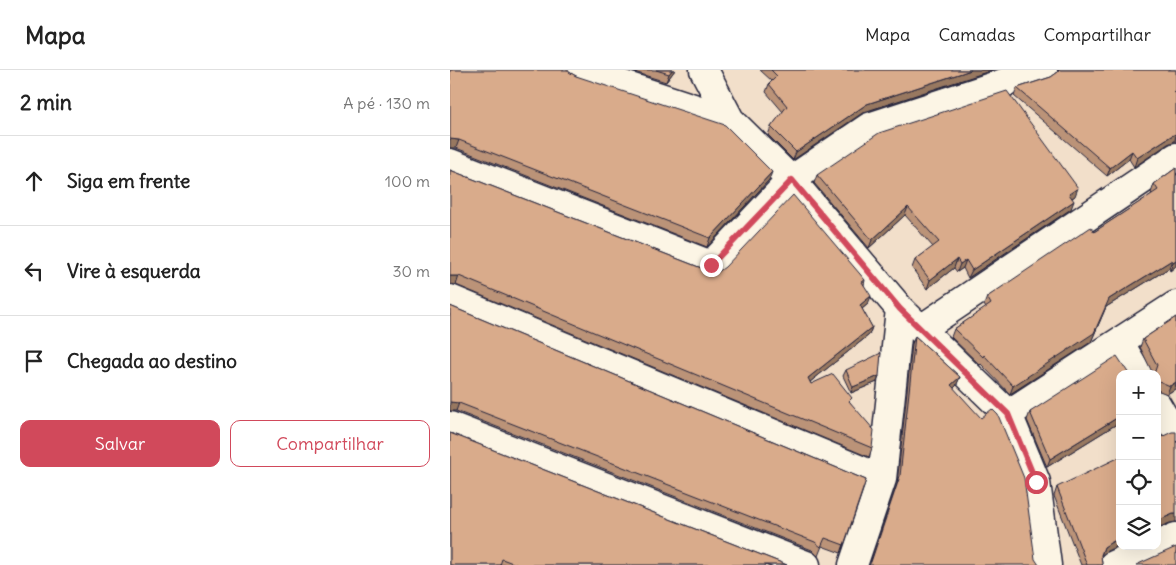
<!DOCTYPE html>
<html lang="pt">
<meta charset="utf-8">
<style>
:root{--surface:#fff;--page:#f6f6f6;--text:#222;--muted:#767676;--line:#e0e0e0;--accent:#d1495b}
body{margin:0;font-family:Delius,sans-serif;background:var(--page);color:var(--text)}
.controls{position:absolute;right:15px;bottom:15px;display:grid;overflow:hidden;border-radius:10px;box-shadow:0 5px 20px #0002}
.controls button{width:45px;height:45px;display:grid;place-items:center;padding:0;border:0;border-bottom:1px solid var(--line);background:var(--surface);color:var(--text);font:25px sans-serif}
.stop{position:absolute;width:15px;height:15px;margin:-11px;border:4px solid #d1495b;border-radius:50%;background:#fff}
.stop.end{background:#d1495b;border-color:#fff;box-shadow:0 1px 5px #0008}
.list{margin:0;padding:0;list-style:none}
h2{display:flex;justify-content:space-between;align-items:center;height:65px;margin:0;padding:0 20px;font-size:21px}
h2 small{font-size:16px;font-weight:400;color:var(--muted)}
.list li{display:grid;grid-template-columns:32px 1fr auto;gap:15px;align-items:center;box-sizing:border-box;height:90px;padding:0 20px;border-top:1px solid var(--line)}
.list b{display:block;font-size:19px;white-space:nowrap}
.list em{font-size:16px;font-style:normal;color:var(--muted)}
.actions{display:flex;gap:10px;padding:15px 20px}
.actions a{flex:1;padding:11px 0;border:1px solid var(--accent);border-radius:10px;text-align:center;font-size:18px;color:var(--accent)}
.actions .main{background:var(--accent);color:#fff}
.icon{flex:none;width:28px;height:28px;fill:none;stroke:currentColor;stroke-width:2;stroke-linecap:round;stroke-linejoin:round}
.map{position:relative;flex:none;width:726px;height:495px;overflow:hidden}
header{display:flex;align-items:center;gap:30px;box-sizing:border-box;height:70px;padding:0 25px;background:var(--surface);border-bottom:1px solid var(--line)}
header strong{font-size:24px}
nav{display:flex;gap:28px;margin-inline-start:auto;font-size:18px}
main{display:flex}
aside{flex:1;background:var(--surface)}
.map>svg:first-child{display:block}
</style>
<header>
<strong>Mapa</strong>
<nav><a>Mapa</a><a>Camadas</a><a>Compartilhar</a></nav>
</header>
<main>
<aside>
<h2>2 min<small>A pé · 130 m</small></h2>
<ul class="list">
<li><svg class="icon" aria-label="ahead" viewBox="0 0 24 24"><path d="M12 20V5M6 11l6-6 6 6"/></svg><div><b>Siga em frente</b></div><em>100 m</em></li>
<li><svg class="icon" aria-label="left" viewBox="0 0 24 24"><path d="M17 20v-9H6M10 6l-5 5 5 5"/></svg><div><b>Vire à esquerda</b></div><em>30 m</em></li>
<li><svg class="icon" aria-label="arrive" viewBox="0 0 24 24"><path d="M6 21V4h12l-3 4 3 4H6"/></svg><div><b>Chegada ao destino</b></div></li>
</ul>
<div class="actions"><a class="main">Salvar</a><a>Compartilhar</a></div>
</aside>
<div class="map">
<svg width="726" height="495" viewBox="0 0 726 495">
<rect width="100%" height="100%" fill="#f2dfca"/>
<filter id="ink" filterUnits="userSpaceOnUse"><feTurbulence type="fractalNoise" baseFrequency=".02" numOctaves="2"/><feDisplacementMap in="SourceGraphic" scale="10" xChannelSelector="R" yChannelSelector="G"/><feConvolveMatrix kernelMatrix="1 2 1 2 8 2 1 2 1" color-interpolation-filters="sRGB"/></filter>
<g filter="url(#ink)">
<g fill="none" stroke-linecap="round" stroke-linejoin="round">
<defs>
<path id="minor" d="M128,0L280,50
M254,0L280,50L341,110L450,239L558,344L586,412L597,495
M0,93L261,195L341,110L419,57L593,0
M0,229L432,409
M471,259L726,87
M669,272L688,304
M707,335L714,347L726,357
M558,344L726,235
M0,356L356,495
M707,475L726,467
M403,495L432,409L450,239
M663,495L705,476"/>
</defs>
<use href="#minor" stroke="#22223b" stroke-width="31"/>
<use href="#minor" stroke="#fcf5e5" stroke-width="28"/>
</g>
<path fill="#bb9378" stroke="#22223b" d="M0,0L119,2L126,6L319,110L257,177L6,78Z
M178,0H225L216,12Z
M310,0H543L414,42L343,90L318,65L321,57L333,42L316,22L319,14L322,11Z
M608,0H726V72L718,74L684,97L679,89L657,106L564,26L567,18L601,7L608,2Z
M726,98V196L720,201L719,198L656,237L641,272L560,324L531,294L530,295L501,267L504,259L536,238L534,235L537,227L644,162L702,124L701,123L704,114Z
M0,100L259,201L415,210L414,215L418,234L412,239L422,257L419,265L360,312L361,314L400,332L422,378L419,387L6,215Z
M367,105L625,126L622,128L621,139L518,208L513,198L507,202L504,198L477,219L462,198L465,190L483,177L455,145L419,178L364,113Z
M0,236L416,410L391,483L372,476L368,486L362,480L6,341Z
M726,247V320L725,319L717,324L707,320V304H703L690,277L693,269Z
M465,266L510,307L506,316L504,318L420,492L447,414L462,274Z
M396,300L429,306L427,312L401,323L393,306Z
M670,304V352L597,397L577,350L580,342Z
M0,363L337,495H0Z
M607,417L657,481L651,486L652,494L653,495H631L604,426Z"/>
<path fill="#987861" stroke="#22223b" d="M222,0H225L216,12L219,4Z
M521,0H543L414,42L343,90L346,82L417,34Z
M726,64L725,71L718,74L684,97L687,88L721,66Z
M0,69L9,70L6,78H0Z
M682,81L679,89L657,106L660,98Z
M322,102L319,110L257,177L260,168Z
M628,118L625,126L616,132L619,124Z
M624,131L621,139L518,208L522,200Z
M458,137L455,145L419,178L422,170Z
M507,189L504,198L477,219L480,210Z
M516,190L513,198L507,202L510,194Z
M722,190L719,198L656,237L641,272L560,324L563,316L659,229Z
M726,190V196L720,201L723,192Z
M0,206H9L6,215L0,214Z
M421,226L418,234L407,243L410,235Z
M422,257L419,265L355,316L358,308Z
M429,306L427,312L401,323L403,317Z
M510,307L506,316L498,323L501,315Z
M726,312L725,319L717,324L720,316Z
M0,332L9,333L6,341H0Z
M670,346V352L597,397L600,389Z
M723,444H726V452L720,453L707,458V451Z
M670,468V475L657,481L651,486L654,477L660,473Z"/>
<path fill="#d9ab8b" stroke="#22223b" d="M0,0H118L119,2L126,6L275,55L322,102L260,168L9,70L0,69Z
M206,0H222L219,4Z
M321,0H521L417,34L346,82L321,57L337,36L319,14L327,6Z
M609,0H726V21L724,22L726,24V64L721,66L687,88L682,81L660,98L567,18L601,7L608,2Z
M557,21L628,118L619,124L624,131L522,200L516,190L510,194L507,189L480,210L465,190L489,172L458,137L422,170L367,105L429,63Z
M726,98V190L723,192L722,190L659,229L644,263L563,316L534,285L533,287L504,259L541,234L537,227L641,157L644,162L708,120L704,114Z
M0,100L259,201L268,202L275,197L343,125L415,210L412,212L421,226L410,235L422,257L358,308L361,314L383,304L402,328L399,331L424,360L422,378L9,206H0Z
M0,236L416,410L394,475L375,468L371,477L365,472L9,333L0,332Z
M726,247V312L720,316L709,311L707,312V304H704L707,295L693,269Z
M465,266L510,307L501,315L531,348L542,339L548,345L574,408L585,489L589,495H419L421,492L450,406Z
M431,283L429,306L403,317L396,300Z
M667,286L679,304H670V346L600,389L580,342Z
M722,362H726V444H723L707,451V369Z
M0,363L337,495H68L52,489L50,495H0Z
M670,387V468L660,473L654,477L651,485L652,494L653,495H637L607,417Z
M726,477V495H686Z"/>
</g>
<g fill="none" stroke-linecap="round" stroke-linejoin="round" filter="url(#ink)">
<path stroke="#d1495b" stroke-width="6" d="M261,195L342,110L450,239L558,344L586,412"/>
</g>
</svg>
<div class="controls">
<button>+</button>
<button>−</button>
<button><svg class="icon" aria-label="locate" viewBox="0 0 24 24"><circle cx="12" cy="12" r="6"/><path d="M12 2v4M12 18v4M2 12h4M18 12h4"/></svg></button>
<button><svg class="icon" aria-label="layers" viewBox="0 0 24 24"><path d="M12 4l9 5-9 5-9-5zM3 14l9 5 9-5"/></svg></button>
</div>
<div class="stop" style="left:586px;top:412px"></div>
<div class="stop end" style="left:261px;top:195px"></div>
</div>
</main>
